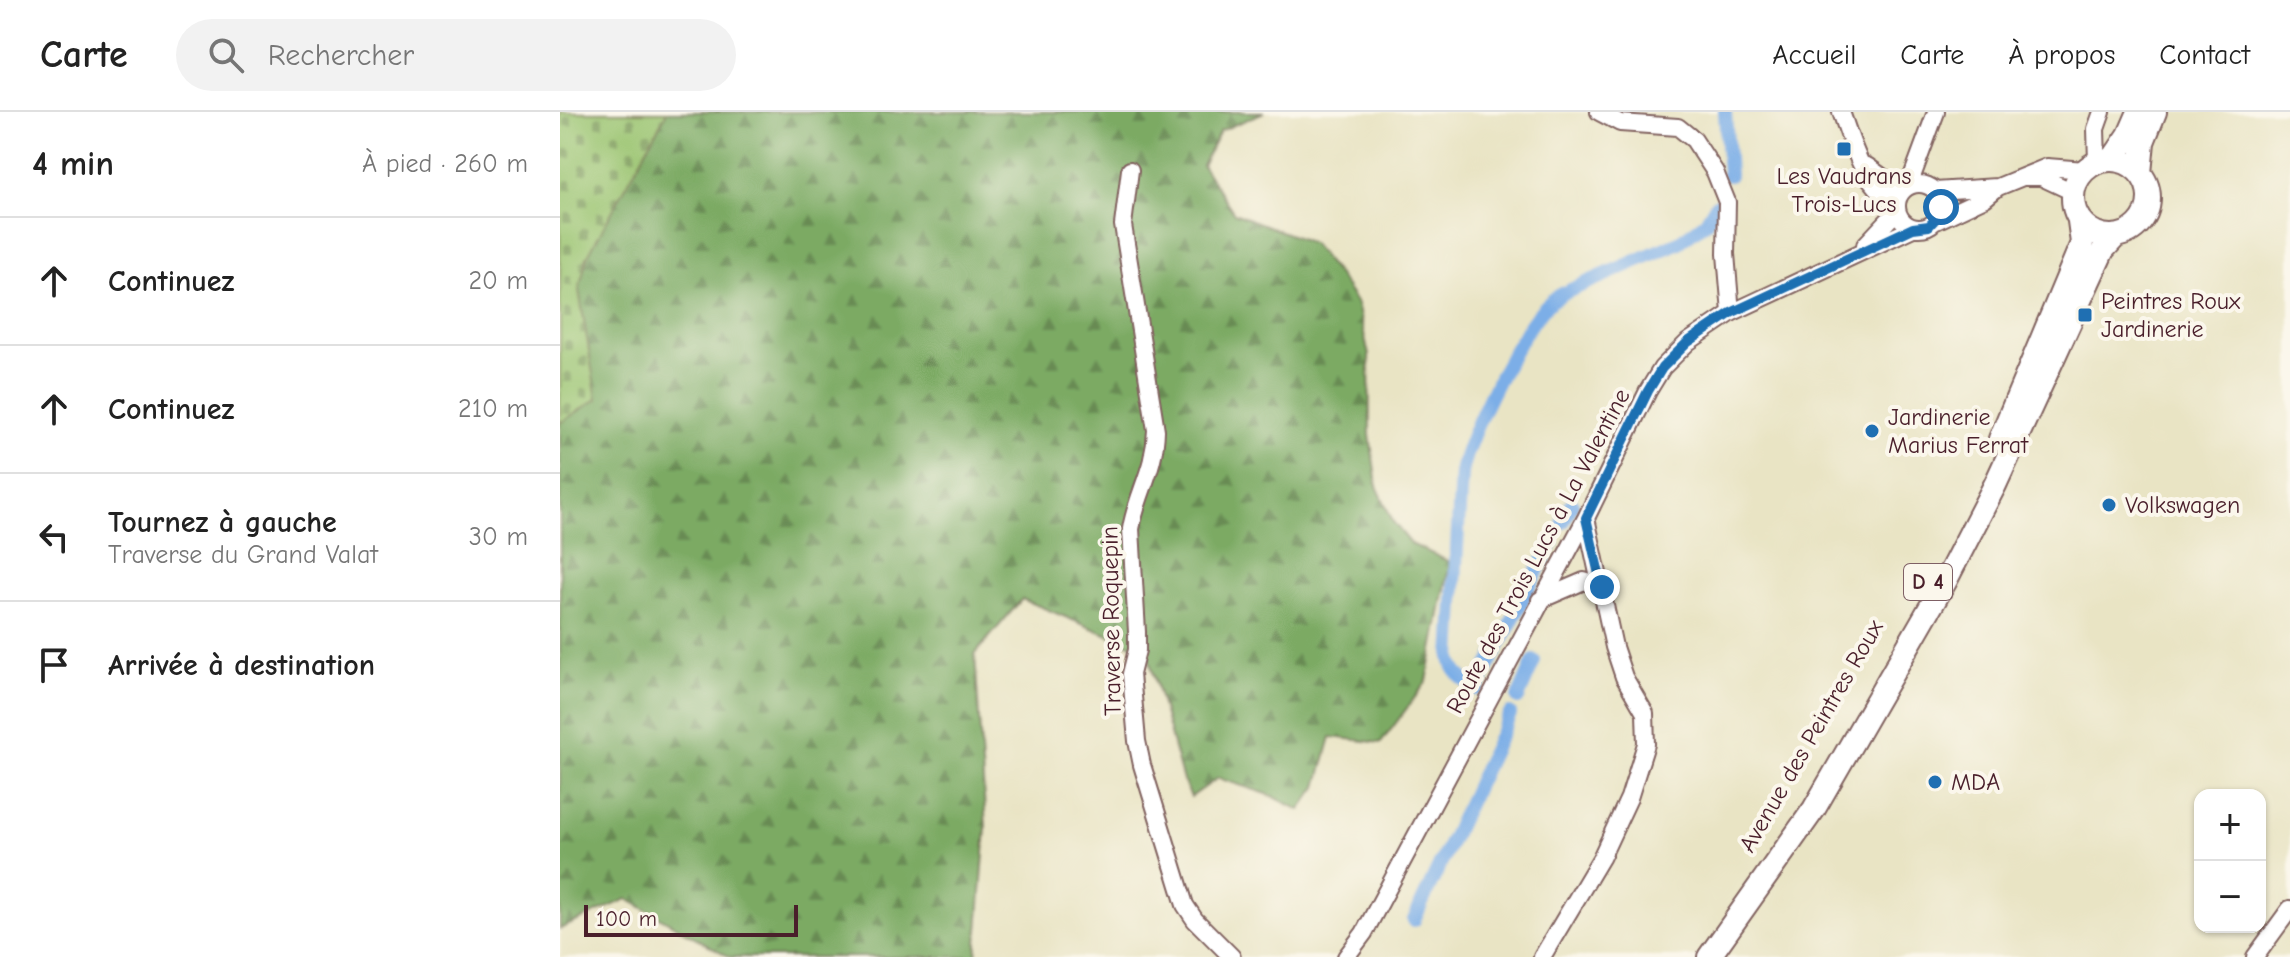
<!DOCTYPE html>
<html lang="fr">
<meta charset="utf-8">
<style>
:root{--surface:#fff;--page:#f2f2f2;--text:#222;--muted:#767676;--line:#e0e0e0}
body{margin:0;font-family:"Comic Neue",sans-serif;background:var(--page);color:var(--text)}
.controls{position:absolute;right:24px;bottom:24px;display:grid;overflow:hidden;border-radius:16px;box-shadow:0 2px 6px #0004}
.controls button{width:72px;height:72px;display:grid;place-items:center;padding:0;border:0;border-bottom:2px solid var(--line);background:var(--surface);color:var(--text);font:40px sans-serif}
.scale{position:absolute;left:24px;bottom:20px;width:214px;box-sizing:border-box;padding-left:8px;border:4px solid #4a1f2b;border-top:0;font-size:22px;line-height:28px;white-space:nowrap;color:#4a1f2b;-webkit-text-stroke:6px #fbf7ec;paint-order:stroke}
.stop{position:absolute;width:24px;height:24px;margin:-18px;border:6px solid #1f6fb2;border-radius:50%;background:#fff}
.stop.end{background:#1f6fb2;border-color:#fff;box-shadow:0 2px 8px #0008}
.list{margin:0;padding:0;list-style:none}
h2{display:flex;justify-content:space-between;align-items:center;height:104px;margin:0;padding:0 32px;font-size:34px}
h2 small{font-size:26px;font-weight:400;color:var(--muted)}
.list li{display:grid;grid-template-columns:52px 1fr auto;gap:24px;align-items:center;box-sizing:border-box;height:128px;padding:0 32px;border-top:2px solid var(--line)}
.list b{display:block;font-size:30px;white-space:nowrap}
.list p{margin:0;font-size:26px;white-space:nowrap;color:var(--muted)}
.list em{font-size:26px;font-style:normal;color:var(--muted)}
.icon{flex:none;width:44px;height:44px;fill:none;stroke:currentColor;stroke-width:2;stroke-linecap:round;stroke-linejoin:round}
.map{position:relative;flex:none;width:1730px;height:845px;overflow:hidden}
header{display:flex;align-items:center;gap:48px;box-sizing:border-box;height:112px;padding:0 40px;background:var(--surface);border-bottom:2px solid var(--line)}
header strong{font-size:38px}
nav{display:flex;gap:44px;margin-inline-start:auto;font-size:28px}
.search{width:560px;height:72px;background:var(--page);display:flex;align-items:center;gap:20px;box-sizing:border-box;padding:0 28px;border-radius:44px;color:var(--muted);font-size:30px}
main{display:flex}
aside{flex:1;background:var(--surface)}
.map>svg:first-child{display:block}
</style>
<header>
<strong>Carte</strong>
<div class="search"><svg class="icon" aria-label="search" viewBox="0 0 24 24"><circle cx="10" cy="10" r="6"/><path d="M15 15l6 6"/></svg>Rechercher</div>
<nav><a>Accueil</a><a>Carte</a><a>À propos</a><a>Contact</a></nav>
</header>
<main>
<aside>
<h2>4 min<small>À pied · 260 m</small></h2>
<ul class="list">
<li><svg class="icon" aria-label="ahead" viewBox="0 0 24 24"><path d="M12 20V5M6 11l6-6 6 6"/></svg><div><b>Continuez</b></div><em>20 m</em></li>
<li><svg class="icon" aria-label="ahead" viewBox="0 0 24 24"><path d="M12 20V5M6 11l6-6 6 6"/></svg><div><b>Continuez</b></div><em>210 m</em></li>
<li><svg class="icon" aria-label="left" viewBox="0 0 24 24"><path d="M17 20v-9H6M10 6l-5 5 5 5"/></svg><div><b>Tournez à gauche</b><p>Traverse du Grand Valat</p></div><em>30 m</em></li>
<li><svg class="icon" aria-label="arrive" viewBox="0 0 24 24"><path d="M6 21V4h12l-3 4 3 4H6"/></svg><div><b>Arrivée à destination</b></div></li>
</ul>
</aside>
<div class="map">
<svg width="1730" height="845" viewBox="0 0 1730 845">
<defs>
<pattern id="forest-firs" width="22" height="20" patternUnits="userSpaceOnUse" patternTransform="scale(2)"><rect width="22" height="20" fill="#7caa64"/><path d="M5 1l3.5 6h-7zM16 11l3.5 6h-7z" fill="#688a53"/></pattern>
<pattern id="cemetery-stones" width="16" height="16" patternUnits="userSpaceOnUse" patternTransform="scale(2)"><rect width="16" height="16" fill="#9bc572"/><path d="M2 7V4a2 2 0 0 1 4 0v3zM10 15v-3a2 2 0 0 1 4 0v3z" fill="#809f5e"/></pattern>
</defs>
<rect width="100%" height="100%" fill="#fbf7ec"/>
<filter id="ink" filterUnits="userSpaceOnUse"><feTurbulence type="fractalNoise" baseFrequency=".0125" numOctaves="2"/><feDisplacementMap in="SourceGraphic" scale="16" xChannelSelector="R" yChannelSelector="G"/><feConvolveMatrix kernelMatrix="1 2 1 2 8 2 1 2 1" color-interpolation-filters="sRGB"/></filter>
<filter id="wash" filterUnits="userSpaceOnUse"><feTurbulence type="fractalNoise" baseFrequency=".006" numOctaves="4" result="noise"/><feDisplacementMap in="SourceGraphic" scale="32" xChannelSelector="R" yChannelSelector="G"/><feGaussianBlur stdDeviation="1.8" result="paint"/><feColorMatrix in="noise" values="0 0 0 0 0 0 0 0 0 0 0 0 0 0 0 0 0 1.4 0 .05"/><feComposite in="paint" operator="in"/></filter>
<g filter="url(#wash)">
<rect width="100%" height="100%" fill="#e9e4c4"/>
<path fill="url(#forest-firs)" stroke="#636448" stroke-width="2" d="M0,0H704L660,19L642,53L674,101L752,131L778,163L797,192L809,243L810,323L817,374L833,410L851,432L890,450L867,569L821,631L771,625L757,675L740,698L710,683L658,666L631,685L623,669L587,539L462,487L415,542L426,716L416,845H170L67,787L0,817Z"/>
<path fill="url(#cemetery-stones)" stroke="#72724e" stroke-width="2" d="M0,0H107L27,145L19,178L37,287L0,311Z"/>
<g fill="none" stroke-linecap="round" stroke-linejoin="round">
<path stroke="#7baee7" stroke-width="14" d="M1165,0L1169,63
M1003,410L1012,392
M992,431L917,577C904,568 894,562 891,546L901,361C908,322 960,217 989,191C993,187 999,184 1004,181L1119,130L1146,110L1156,93
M958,586L974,549
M854,808L950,602"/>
</g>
</g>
<g filter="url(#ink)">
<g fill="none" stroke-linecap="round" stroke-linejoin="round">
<defs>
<path id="minor" d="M1039,0L1060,11L1118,15L1134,28L1155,60L1167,90L1166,142L1171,201
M1281,0C1296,41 1300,65 1336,93
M1537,50L1536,17L1542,0
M1307,54L1342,79
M570,58L563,113L596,318C595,358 577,381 571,417L577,520V538L571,562L577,629L582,653L625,793L635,808L672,845
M1465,65H1481L1513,80
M1337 94a22 22 0 1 1 44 0a22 22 0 1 1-44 0Z
M1349,73L1376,0
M1375,79L1437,75
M1374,110L1425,86L1438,75L1487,55L1525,58
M1305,133L1337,99
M980,488L1024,469L1042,475
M786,845L804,821L1026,406L1088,279L1102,256L1128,230L1171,201L1353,116
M982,845L1041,746L1069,686L1086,632L1085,601L1064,565L1054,535L1026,406
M1695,845L1730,797"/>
<path id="major" d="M1552,48L1569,23L1579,0
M1513 86a38 38 0 1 1 76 0a38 38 0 1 1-76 0Z
M1580,61L1583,30L1595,0
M1440,327L1522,131L1519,109
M1149,845L1254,697L1385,470L1435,373L1543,138L1555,125"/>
</defs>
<use href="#minor" stroke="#826461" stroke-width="20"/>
<use href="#major" stroke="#826461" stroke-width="26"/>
<use href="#minor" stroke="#fff" stroke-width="16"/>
<use href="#major" stroke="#fff" stroke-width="22"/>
</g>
</g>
<g fill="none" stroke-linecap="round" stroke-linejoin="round" filter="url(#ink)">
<path stroke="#1f6fb2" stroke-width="10" d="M1042,475L1026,406L1088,279L1102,256L1128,230L1171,201L1353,116L1369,114L1379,103L1381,95"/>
</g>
<g fill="#1f6fb2" stroke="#fbf7ec" stroke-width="3">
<rect x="1276" y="29" width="16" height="16" rx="4"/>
<rect x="1517" y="195" width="16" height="16" rx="4"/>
<circle cx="1312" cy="319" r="8"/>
<circle cx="1549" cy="393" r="8"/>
<circle cx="1375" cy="670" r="8"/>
</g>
<g text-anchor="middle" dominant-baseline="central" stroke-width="8" stroke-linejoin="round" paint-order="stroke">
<rect fill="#fbf7ec" stroke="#7f6065" stroke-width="2" x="1344" y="452" width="48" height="36" rx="6"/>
<g font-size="22" font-weight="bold" fill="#4a1f2b">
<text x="1368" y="470">D 4</text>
</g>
<g font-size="24" fill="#4a1f2b" stroke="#fbf7ec" text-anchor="start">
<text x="1284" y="64" text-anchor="middle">Les Vaudrans<tspan x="1284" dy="28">Trois-Lucs</tspan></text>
<text x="1541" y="189">Peintres Roux<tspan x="1541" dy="28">Jardinerie</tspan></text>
<text x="1328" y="305">Jardinerie<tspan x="1328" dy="28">Marius Ferrat</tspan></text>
<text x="1565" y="393">Volkswagen</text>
<text x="1391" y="670">MDA</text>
</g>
<g font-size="24" fill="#4a1f2b" stroke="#fbf7ec">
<text transform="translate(978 439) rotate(-62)">Route des Trois Lucs à La Valentine</text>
<text transform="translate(551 509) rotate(-91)">Traverse Roquepin</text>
<text transform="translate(1251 624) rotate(-60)">Avenue des Peintres Roux</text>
</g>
</g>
</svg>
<div class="controls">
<button>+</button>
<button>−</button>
</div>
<div class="scale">100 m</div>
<div class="stop" style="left:1381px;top:95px"></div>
<div class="stop end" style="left:1042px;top:475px"></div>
</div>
</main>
